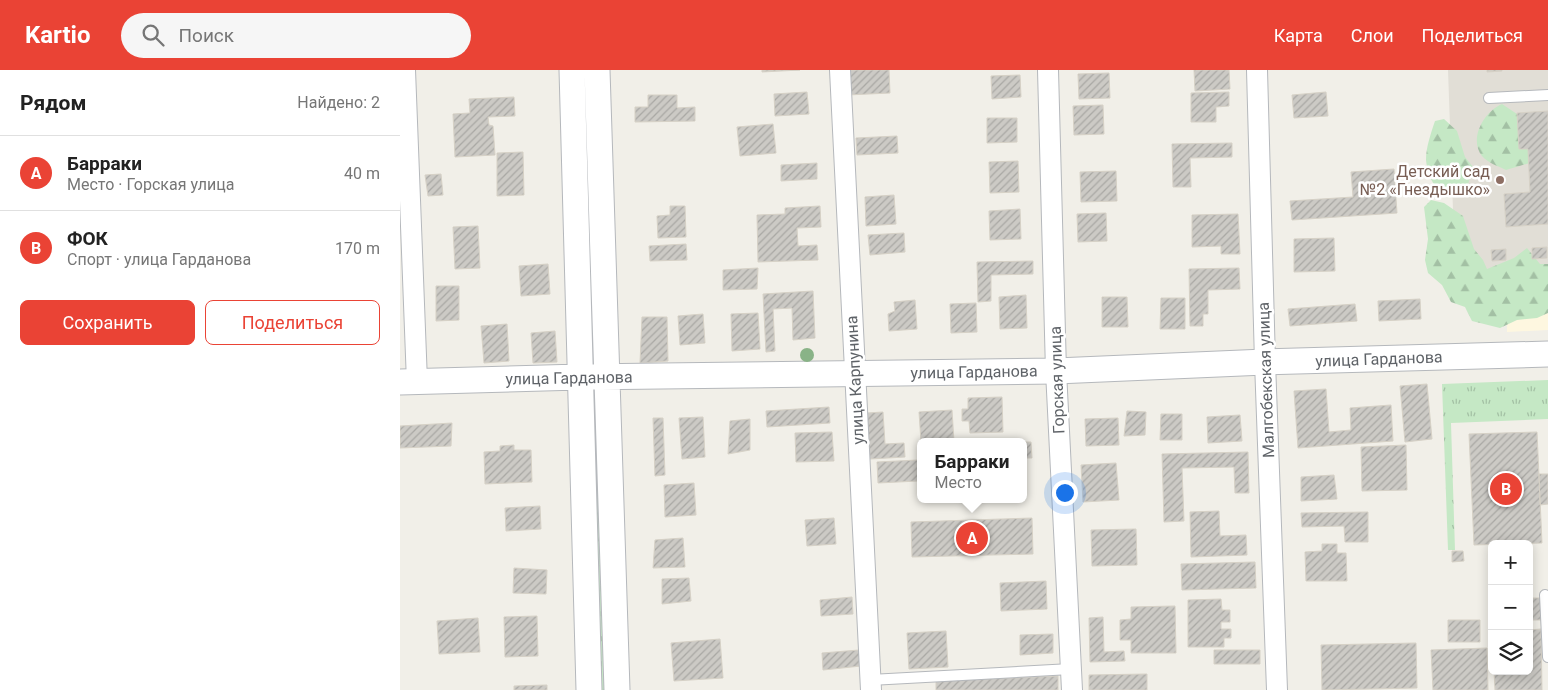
<!DOCTYPE html>
<html lang="ru">
<meta charset="utf-8">
<style>
:root{--surface:#fff;--page:#f6f6f6;--text:#222;--muted:#767676;--line:#e0e0e0;--accent:#ea4335}
body{margin:0;font-family:Roboto,sans-serif;background:var(--page);color:var(--text)}
.controls{position:absolute;right:15px;bottom:15px;display:grid;overflow:hidden;border-radius:8px;box-shadow:0 2px 12px #0003}
.controls button{width:45px;height:45px;display:grid;place-items:center;padding:0;border:0;border-bottom:1px solid var(--line);background:var(--surface);color:var(--text);font:25px sans-serif}
.you{position:absolute;left:664px;top:422px;width:18px;height:18px;margin:-12px;border:4px solid #fff;border-radius:50%;background:#1a73e8;box-shadow:0 0 0 8px #1a73e833}
.badge{display:grid;place-items:center;width:32px;height:32px;border-radius:50%;background:var(--accent);color:#fff;font-size:16px;font-weight:700}
.pin{position:absolute;translate:-50% -50%;border:2px solid #fff;box-shadow:0 1px 5px #0006}
.popup{position:absolute;left:517px;top:368px;width:110px;height:65px;box-sizing:border-box;display:grid;place-content:center;border-radius:8px;background:var(--surface);filter:drop-shadow(0 1px 4px #0005);font-size:16px;white-space:nowrap;color:var(--muted)}
.popup b{font-size:19px;color:var(--text)}
.popup::after{content:'';position:absolute;left:50%;top:100%;margin-left:-10px;border:10px solid transparent;border-top-color:var(--surface)}
.list{margin:0;padding:0;list-style:none}
h2{display:flex;justify-content:space-between;align-items:center;height:65px;margin:0;padding:0 20px;font-size:21px}
h2 small{font-size:16px;font-weight:400;color:var(--muted)}
.list li{display:grid;grid-template-columns:32px 1fr auto;gap:15px;align-items:center;box-sizing:border-box;height:75px;padding:0 20px;border-top:1px solid var(--line)}
.list b{display:block;font-size:19px;white-space:nowrap}
.list p{margin:0;font-size:16px;white-space:nowrap;color:var(--muted)}
.list em{font-size:16px;font-style:normal;color:var(--muted)}
.actions{display:flex;gap:10px;padding:15px 20px}
.actions a{flex:1;padding:11px 0;border:1px solid var(--accent);border-radius:8px;text-align:center;font-size:18px;color:var(--accent)}
.actions .main{background:var(--accent);color:#fff}
.icon{flex:none;width:28px;height:28px;fill:none;stroke:currentColor;stroke-width:2;stroke-linecap:round;stroke-linejoin:round}
.map{position:relative;flex:none;width:1148px;height:620px;overflow:hidden}
header{display:flex;align-items:center;gap:30px;box-sizing:border-box;height:70px;padding:0 25px;background:var(--accent);color:#fff}
header strong{font-size:24px}
nav{display:flex;gap:28px;margin-inline-start:auto;font-size:18px}
.search{width:350px;height:45px;background:var(--page);display:flex;align-items:center;gap:12px;box-sizing:border-box;padding:0 18px;border-radius:28px;color:var(--muted);font-size:19px}
main{display:flex}
aside{flex:1;background:var(--surface)}
.map>svg:first-child{display:block}
</style>
<header>
<strong>Kartio</strong>
<div class="search"><svg class="icon" aria-label="search" viewBox="0 0 24 24"><circle cx="10" cy="10" r="6"/><path d="M15 15l6 6"/></svg>Поиск</div>
<nav><a>Карта</a><a>Слои</a><a>Поделиться</a></nav>
</header>
<main>
<aside>
<h2>Рядом<small>Найдено: 2</small></h2>
<ul class="list">
<li><span class="badge">A</span><div><b>Барраки</b><p>Место · Горская улица</p></div><em>40 m</em></li>
<li><span class="badge">B</span><div><b>ФОК</b><p>Спорт · улица Гарданова</p></div><em>170 m</em></li>
</ul>
<div class="actions"><a class="main">Сохранить</a><a>Поделиться</a></div>
</aside>
<div class="map">
<svg width="1148" height="620" viewBox="0 0 1148 620">
<defs>
<pattern id="grass-tufts" width="24" height="20" patternUnits="userSpaceOnUse" patternTransform="scale(1.25)"><rect width="24" height="20" fill="#c5e8c5"/><path d="M3 7l-1-3M5 7V3M7 7l1-3M15 17l-1-3M17 17v-4M19 17l1-3" fill="none" stroke="#a3c0a4"/></pattern>
<pattern id="forest-firs" width="22" height="20" patternUnits="userSpaceOnUse" patternTransform="scale(1.25)"><rect width="22" height="20" fill="#c5e8c5"/><path d="M5 1l3.5 6h-7zM16 11l3.5 6h-7z" fill="#a3c0a4"/></pattern>
<pattern id="building-hatch" width="6" height="6" patternUnits="userSpaceOnUse" patternTransform="scale(1.25)"><rect width="6" height="6" fill="#cccac5"/><path d="M-1 1l2-2M0 6l6-6M5 7l2-2" fill="none" stroke="#a9a8a4"/></pattern>
</defs>
<rect width="100%" height="100%" fill="#f1efe8"/>
<path fill="#fef7e0" d="M1148,243V260L1107,262V245Z"/>
<path fill="#e1ded6" d="M1048,0H1148V220L1056,224Z"/>
<path fill="url(#grass-tufts)" d="M1148,310V349L1051,353L1055,480H1048L1042,314Z
M189,333H197L205,620H198Z"/>
<path fill="url(#forest-firs)" d="M1102,34L1123,48L1131,79L1133,92L1106,100C1098,96 1088,93 1082,86C1068,68 1085,41 1102,34Z
M1044,49L1057,61L1065,87L1073,97L1067,118L1060,126C1038,128 1028,110 1026,90C1026,77 1031,63 1035,51Z
M1031,130L1044,133L1063,146L1074,179L1083,190L1087,199L1114,188L1127,178L1140,194H1148V243L1137,248L1117,250L1100,258L1072,251L1065,237L1051,232L1042,215L1028,203L1025,190L1028,169L1024,137Z"/>
<path fill="url(#building-hatch)" stroke="#d6d1c6" d="M362,0H400L362,2Z
M446,0H489L490,23L447,25Z
M794,0H829L830,19L795,21Z
M1087,0H1102V1L1087,2Z
M709,3L710,28L679,29L678,4Z
M620,5L621,27L592,29L591,6Z
M407,22L409,44L375,46L374,24Z
M829,22V36L816,37V52H791V23Z
M926,22L928,46L894,48L892,25Z
M248,25H277V38L295,37V51L235,52V37H248Z
M114,27L115,46L88,47L89,55L93,56L95,85L55,87L53,44L70,43L69,29Z
M703,35L704,64L674,65L673,36Z
M1148,41V154L1106,157L1104,124L1130,122L1128,79H1119L1117,43Z
M587,48H617V72L587,73Z
M373,54L376,83L340,86L337,57Z
M497,66L498,83L457,85L456,68Z
M832,73V87L790,88L791,117H773L772,74Z
M123,82L124,125L97,126V83Z
M618,91L619,122L590,123L589,92Z
M417,93V109L381,111V95Z
M994,99L997,143L892,150L890,131L953,127L951,102Z
M716,101L717,131L681,132L680,102Z
M41,104L43,125L28,126L25,105Z
M494,125L496,154L466,156L465,127Z
M270,136H285L286,167L258,168L257,146L270,145Z
M420,136L421,157L397,158L398,176L417,175L418,190L358,192L357,145L385,144V138Z
M620,139L621,169L590,170L589,141Z
M706,143L707,171L678,172L677,144Z
M838,144L840,184H821V176L792,177V145Z
M78,156L80,198L55,199L53,157Z
M504,163L505,182L470,185L468,165Z
M934,168L935,201L894,202V169Z
M286,174L287,190L250,191L249,176Z
M1147,177V188L1132,189V178Z
M1106,179V190L1092,191L1091,180Z
M633,191V204L591,205V231L578,232L577,192Z
M148,194L150,224L121,226L119,196Z
M358,198L357,219L323,220V200Z
M839,198L840,219L808,220V244H803V256H790L789,199Z
M36,216H59V250L36,251Z
M413,221L415,268L393,270L392,238L373,239L375,281L366,282L363,224Z
M626,225L627,258L600,259L599,227Z
M702,227H727L728,257H702Z
M761,228H785V259H760Z
M1020,229L1021,249L979,251L978,231Z
M515,230L517,259L489,261L488,244L495,241L494,232Z
M576,233L577,262L551,263L550,234Z
M955,234L957,251L890,256L888,239Z
M358,243L360,279L332,281L331,244Z
M303,244L305,273L280,275L278,246Z
M242,247H267L268,291L240,293Z
M107,254L109,291L84,293L81,256Z
M155,261L157,292L133,293L131,263Z
M1027,314L1032,369L1005,372L1000,316Z
M926,319L929,362L951,360L950,338L991,335L993,371L898,378L894,321Z
M602,327L603,362L570,363L569,351H562V339H568V328Z
M429,337L430,353L367,357L366,341Z
M552,340L554,372H521L519,342Z
M727,341L746,342L745,365L724,366Z
M483,342L485,374L504,373L505,387L470,389L467,343Z
M761,344H782V370H760Z
M840,345L842,371L808,373L807,347Z
M303,347L305,387L282,389L279,348Z
M253,348H263L265,405L255,406Z
M718,348L719,375L686,376L685,349Z
M350,349V380L328,384L330,351Z
M52,353L51,376L0,378V356Z
M432,362L434,391L396,392L395,363Z
M1137,362L1142,473L1074,475L1069,364Z
M623,372H631L632,388H623Z
M114,375V380H131L132,412L85,414L84,382L100,381V376Z
M1006,375L1007,420L962,421L961,377Z
M848,382L849,423H835L834,397L782,398L784,451L764,452L762,384Z
M518,390V411L478,413L477,392Z
M716,393L719,430L683,432L681,395Z
M1139,404H1148V434L1140,435Z
M934,405L937,429L901,431V407Z
M294,413L296,445L265,447L264,415Z
M140,436L141,459L106,461L105,438Z
M819,441L820,466L846,465L847,485L791,487L790,442Z
M968,442V472H945L944,456L902,457L901,443Z
M434,448L436,474L407,476L405,450Z
M632,448L633,484L512,487L511,452Z
M736,459L737,495L692,496L691,460Z
M283,468L285,497L253,498L255,470Z
M922,474H937V483H946L947,511H906L905,482L922,481Z
M1052,481H1063L1064,491L1052,492Z
M855,492L856,518L782,520L781,494Z
M114,498L147,500L146,524L113,523Z
M289,508L291,531L262,534V509Z
M646,511L647,539L601,541L600,513Z
M452,527L453,544L421,546L420,530Z
M1129,528H1140L1141,550H1129Z
M821,529L822,540H830V552H821V559H831V568H824V577H788V530Z
M775,536L776,583H731V570H720V550L731,549V537Z
M137,546L138,586L105,587L104,547Z
M703,547L704,582L724,581L725,591L690,592L689,548Z
M78,548L80,582L39,584L37,551Z
M1048,550H1080V572H1048Z
M1141,559L1142,620H1095L1094,601H1129V560Z
M546,561L548,597L509,599L507,563Z
M653,564V583L620,585V565Z
M320,569L323,608L274,611L271,573Z
M1016,573L1017,618L922,620L921,575Z
M1087,578L1088,620H1033L1031,580Z
M459,580L461,596L423,600L422,583Z
M814,580H860V594H814Z
M747,604V620H689V605Z
M658,606V620H536V611Z
M147,615V620H114V616Z"/>
<g fill="none" stroke-linecap="round" stroke-linejoin="round">
<defs>
<path id="service" d="M1089,28L1148,25
M1145,525L1148,587
M470,610L671,599"/>
<path id="minor" d="M5,0L17,312
M440,0L471,620
M648,0L656,301L672,620
M857,0L865,292L877,620"/>
<path id="tertiary" d="M172,0L189,620
M197,0L217,620
M0,312L180,307L656,301L865,292L1148,284"/>
</defs>
<use href="#service" stroke="#b5b8bc" stroke-width="12"/>
<use href="#minor" stroke="#b5b8bc" stroke-width="22"/>
<use href="#tertiary" stroke="#b5b8bc" stroke-width="27"/>
<use href="#service" stroke="#fff" stroke-width="10"/>
<use href="#minor" stroke="#fff" stroke-width="20"/>
<use href="#tertiary" stroke="#fff" stroke-width="25"/>
</g>
<circle fill="#89b387" cx="407" cy="285" r="7"/>
<circle fill="#8d6e63" stroke="#fff" stroke-width="2" cx="1100" cy="110" r="5"/>
<g text-anchor="middle" dominant-baseline="central" stroke-width="5" stroke-linejoin="round" paint-order="stroke">
<g font-size="16" fill="#785e54" stroke="#fff" text-anchor="end">
<text x="1090" y="101">Детский сад<tspan x="1090" dy="18">№2 «Гнездышко»</tspan></text>
</g>
<g font-size="16" fill="#5f6368" stroke="#fff">
<text transform="translate(979 289) rotate(-2)">улица Гарданова</text>
<text transform="translate(574 302) rotate(-1)">улица Гарданова</text>
<text transform="translate(169 308) rotate(-1)">улица Гарданова</text>
<text transform="translate(455 310) rotate(-93)">улица Карпунина</text>
<text transform="translate(657 310) rotate(-92)">Горская улица</text>
<text transform="translate(866 310) rotate(-92)">Малгобекская улица</text>
</g>
</g>
</svg>
<div class="controls">
<button>+</button>
<button>−</button>
<button><svg class="icon" aria-label="layers" viewBox="0 0 24 24"><path d="M12 4l9 5-9 5-9-5zM3 14l9 5 9-5"/></svg></button>
</div>
<div class="you"></div>
<div class="pin badge" style="left:572px;top:468px">A</div>
<div class="popup"><b>Барраки</b>Место</div>
<div class="pin badge" style="left:1106px;top:419px">B</div>
</div>
</main>
